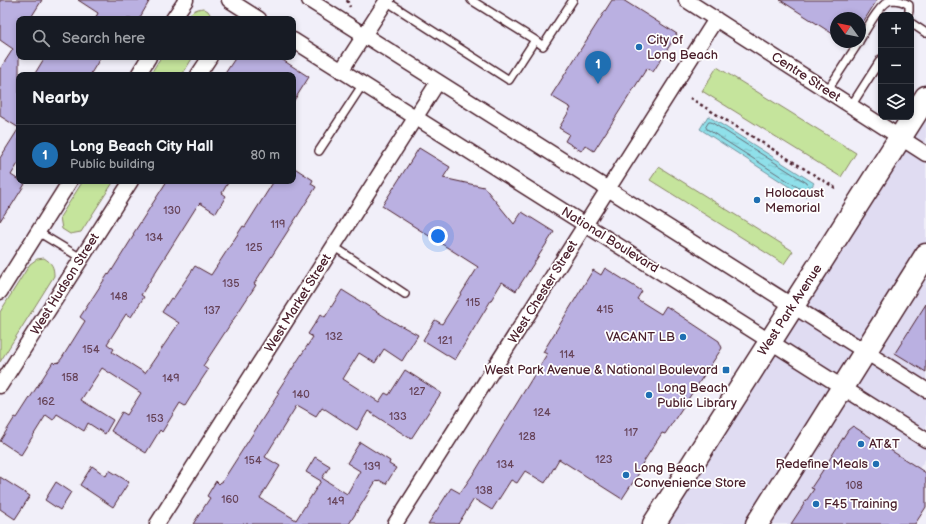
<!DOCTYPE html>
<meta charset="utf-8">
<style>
:root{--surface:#171b24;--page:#242831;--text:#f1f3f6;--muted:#9ea1a6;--line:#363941;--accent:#1f6fb2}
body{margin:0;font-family:"Balsamiq Sans",sans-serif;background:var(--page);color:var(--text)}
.controls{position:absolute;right:12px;top:12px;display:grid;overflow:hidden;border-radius:8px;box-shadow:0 2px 6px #0003}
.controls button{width:36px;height:36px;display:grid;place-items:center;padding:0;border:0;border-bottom:1px solid var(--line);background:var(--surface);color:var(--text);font:20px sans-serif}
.compass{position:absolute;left:830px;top:12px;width:36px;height:36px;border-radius:50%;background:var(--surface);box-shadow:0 2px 6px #0003;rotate:303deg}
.you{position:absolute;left:438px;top:236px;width:14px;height:14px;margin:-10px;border:3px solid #fff;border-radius:50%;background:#1a73e8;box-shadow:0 0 0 6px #1a73e833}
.badge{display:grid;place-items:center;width:26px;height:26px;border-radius:50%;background:var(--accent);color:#fff;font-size:13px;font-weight:700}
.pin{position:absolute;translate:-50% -33px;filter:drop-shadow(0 1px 2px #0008)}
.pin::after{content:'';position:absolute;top:21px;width:14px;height:12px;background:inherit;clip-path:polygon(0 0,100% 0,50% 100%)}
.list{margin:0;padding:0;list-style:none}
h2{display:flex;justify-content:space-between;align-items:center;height:52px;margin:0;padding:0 16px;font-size:17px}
h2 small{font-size:13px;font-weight:400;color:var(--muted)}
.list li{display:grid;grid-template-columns:26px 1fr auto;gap:12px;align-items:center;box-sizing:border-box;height:60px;padding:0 16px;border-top:1px solid var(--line)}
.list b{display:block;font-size:15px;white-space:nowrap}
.list p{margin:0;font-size:13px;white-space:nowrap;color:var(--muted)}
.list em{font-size:13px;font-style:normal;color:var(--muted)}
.icon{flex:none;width:22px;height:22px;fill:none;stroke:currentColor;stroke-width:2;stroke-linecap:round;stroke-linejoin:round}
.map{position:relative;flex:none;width:926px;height:524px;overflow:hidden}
.search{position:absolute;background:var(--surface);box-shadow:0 2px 6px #0003;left:16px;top:16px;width:280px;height:44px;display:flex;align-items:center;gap:10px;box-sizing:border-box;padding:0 14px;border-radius:8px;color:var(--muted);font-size:15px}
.panel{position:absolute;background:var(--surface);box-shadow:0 2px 6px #0003;left:16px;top:72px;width:280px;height:112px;border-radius:8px}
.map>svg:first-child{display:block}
</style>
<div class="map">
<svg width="926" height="524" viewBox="0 0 926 524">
<defs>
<pattern id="water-ripples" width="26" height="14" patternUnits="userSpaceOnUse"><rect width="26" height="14" fill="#8fe0ea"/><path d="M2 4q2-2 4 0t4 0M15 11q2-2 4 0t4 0" fill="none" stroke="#7dc0c9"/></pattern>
</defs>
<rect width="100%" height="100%" fill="#f1eff9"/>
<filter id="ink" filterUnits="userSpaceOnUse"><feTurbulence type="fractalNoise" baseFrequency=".025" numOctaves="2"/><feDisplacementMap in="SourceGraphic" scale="8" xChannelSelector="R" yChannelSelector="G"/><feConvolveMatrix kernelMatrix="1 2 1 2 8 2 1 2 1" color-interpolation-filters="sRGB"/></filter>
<g filter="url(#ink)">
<path fill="#e0dcf2" d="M926,97V458L884,524H649Z"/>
<path fill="#c5e49c" stroke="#888264" d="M203,8L208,11L213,19H186C190,12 195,9 203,8Z
M161,57H193L182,75H150Z
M717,67L856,153L841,177L702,91Z
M659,167L793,251L784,264L650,180Z
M83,181H114L81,232L70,234L62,229L60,217Z
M44,258C52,263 54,267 54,276L0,362V312L30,264L37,259Z"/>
<path fill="url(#water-ripples)" stroke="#73939e" d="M708,116L814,183L805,197L700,129Z"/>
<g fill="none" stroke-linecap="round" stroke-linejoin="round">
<path stroke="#666c77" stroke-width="1" d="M709,122H711L807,183L808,186L805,190H802L707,129L706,127Z"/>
</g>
<path fill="#bab0e1" stroke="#4a1f2b" d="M0,0H42L30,19H19V128L0,116V69L13,49L0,40Z
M78,0H150L139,19H95L98,13Z
M612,0H623L677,34L653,72L647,68L594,151L585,145L581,151L565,141L569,134L559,128L571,108L551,96Z
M780,0H877L860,27V18H836V36Z
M45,57H101L90,75H34Z
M236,57H278L309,77L293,102V75H224Z
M19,128V162L11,175L25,184L10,208L9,207L0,221V158Z
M419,148L450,167L443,178L484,187L514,224L522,212L554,232L516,291L502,282L455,360L423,340L435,320L442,324L478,267L382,206Z
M293,167L313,180L311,184L316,187L254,284L256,285L203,366L208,370L200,382L185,406L180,403L162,432L160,430L146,453L111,431L122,412L127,415L141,393L102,368L81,400L113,420L105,434L88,423L84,431L57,414L53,420L46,415L21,455L0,441L15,417L17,418L53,362L55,364L57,362L58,363L62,358L85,321L80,317L108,274L109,275L134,235L133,234L167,181H229L222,193L226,196L216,213L200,203L197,206L141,295L144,297L131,317L126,314L107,344L114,349L112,352L145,373L179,323L162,312L171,298L173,299L195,266L211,275L243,226L245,227L274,181H293Z
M605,268L642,291L637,299L661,314L666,306L719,341L722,348L665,434L662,433L637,472L639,473L622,499L559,459L545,483L525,471L517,483L511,480L492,510L474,499L458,524H428L451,488L460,493L476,470L547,354L543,352L593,270L601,275Z
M342,290L400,326V325L418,335L402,361L384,349L375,363L359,353L343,379L379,402L385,393L389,395L405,370L441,393L411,439L368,411L357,430L322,407L316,416L297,405L265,457L280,466L260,498L296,520L321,481L306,472L315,457L330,466L322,478L347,494L360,471L347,463L360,442L390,461L389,464L396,468L386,484L379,480L377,482L376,481L349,524H193L210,498L207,496L216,481L219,484L221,482H222L279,393L277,392L313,337L308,334L321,314L325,317Z
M926,304V372L895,353Z
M853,426L926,473V507L915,524H791L814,489L811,488L821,473L848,430Z
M92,466L106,476L109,470L129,482L113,507L80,485Z
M0,477L30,496L15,519L0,509Z
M56,482L71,492L60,510L45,500Z"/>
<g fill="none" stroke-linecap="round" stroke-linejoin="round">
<defs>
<path id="service" d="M386,1L509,80L535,40L471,0
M911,23L926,33
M535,40L543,46L573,0
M860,40C866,30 880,3 891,0C898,0 903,1 909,5V11L908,15
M827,91L859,42
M851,106L881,59
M319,151L363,84
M38,232L81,258
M333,246L405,294"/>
<path id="minor" d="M229,0L259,19
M309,0L926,390
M686,0L926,154
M173,19L186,0
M293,40L926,440
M341,71L387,0
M138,75L149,57
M198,75L210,57
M0,292L70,181
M0,386L131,181
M157,524L438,82
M395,524L716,19"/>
<path id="trunk" d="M654,524L926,97
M757,524L926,255"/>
</defs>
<use href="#service" stroke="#4a1f2b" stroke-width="10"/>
<use href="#minor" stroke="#4a1f2b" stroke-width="17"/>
<use href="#trunk" stroke="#4a1f2b" stroke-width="25"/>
<path stroke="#4a1f2b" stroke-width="2.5" stroke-dasharray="3 3" stroke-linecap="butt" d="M347,0L350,7
M690,98L837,189"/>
<use href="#service" stroke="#fff" stroke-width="7"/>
<use href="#minor" stroke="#fff" stroke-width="14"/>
<use href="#trunk" stroke="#fff" stroke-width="22"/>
</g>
</g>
<g fill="#1f6fb2" stroke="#fff" stroke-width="1.5">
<circle cx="639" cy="47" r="4"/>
<circle cx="757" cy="200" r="4"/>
<circle cx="683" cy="337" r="4"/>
<rect x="722" y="366" width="8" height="8" rx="2"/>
<circle cx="649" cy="395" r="4"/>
<circle cx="861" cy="444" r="4"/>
<circle cx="876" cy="464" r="4"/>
<circle cx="626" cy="475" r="4"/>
<circle cx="816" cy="504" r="4"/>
</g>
<g text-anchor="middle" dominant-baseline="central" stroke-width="3.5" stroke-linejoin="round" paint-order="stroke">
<g font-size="11" fill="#664358">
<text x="172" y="210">130</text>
<text x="278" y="224">119</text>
<text x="154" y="237">134</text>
<text x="254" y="247">125</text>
<text x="231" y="283">135</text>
<text x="119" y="296">148</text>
<text x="473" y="302">115</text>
<text x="605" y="309">415</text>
<text x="212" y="310">137</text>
<text x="334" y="336">132</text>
<text x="445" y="340">121</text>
<text x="91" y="349">154</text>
<text x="567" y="354">114</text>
<text x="70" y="377">158</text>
<text x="171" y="378">149</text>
<text x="417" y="391">127</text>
<text x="301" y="394">140</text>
<text x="46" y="401">162</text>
<text x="542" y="412">124</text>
<text x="398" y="416">133</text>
<text x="155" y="418">153</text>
<text x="631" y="432">117</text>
<text x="527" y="436">128</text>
<text x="604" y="459">123</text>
<text x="253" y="460">154</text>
<text x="505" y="464">134</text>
<text x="372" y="466">139</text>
<text x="854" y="485">108</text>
<text x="484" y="490">138</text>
<text x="230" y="499">160</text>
<text x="336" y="501">149</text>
</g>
<g font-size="13" fill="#4a1f2b" stroke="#fff" text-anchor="start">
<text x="647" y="40">City of<tspan x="647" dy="15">Long Beach</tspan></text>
<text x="765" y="193">Holocaust<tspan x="765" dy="15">Memorial</tspan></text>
<text x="675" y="337" text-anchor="end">VACANT LB</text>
<text x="718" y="370" text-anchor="end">West Park Avenue &amp; National Boulevard</text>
<text x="657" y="388">Long Beach<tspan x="657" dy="15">Public Library</tspan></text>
<text x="869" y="444">AT&amp;T</text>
<text x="868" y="464" text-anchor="end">Redefine Meals</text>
<text x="634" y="468">Long Beach<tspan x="634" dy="15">Convenience Store</tspan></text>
<text x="824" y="504">F45 Training</text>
</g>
<g font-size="13" fill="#4a1f2b" stroke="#fff">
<text transform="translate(806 77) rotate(33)">Centre Street</text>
<text transform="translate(610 240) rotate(32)">National Boulevard</text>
<text transform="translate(65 284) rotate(-58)">West Hudson Street</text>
<text transform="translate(543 292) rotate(-58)">West Chester Street</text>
<text transform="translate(298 303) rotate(-58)">West Market Street</text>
<text transform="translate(790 310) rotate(-57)">West Park Avenue</text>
</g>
</g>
</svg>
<div class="controls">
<button>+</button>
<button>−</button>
<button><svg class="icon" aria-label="layers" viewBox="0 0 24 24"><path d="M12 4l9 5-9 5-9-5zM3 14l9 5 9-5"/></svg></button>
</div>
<svg class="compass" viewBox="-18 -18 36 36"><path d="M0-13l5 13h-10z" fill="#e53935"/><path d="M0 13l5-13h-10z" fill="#9ea1a6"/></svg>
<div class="you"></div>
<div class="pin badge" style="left:598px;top:84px">1</div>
<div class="search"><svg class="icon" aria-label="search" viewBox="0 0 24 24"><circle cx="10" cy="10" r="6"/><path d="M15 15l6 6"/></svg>Search here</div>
<section class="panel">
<h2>Nearby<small></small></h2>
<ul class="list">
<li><span class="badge">1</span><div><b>Long Beach City Hall</b><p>Public building</p></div><em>80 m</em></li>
</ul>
</section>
</div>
